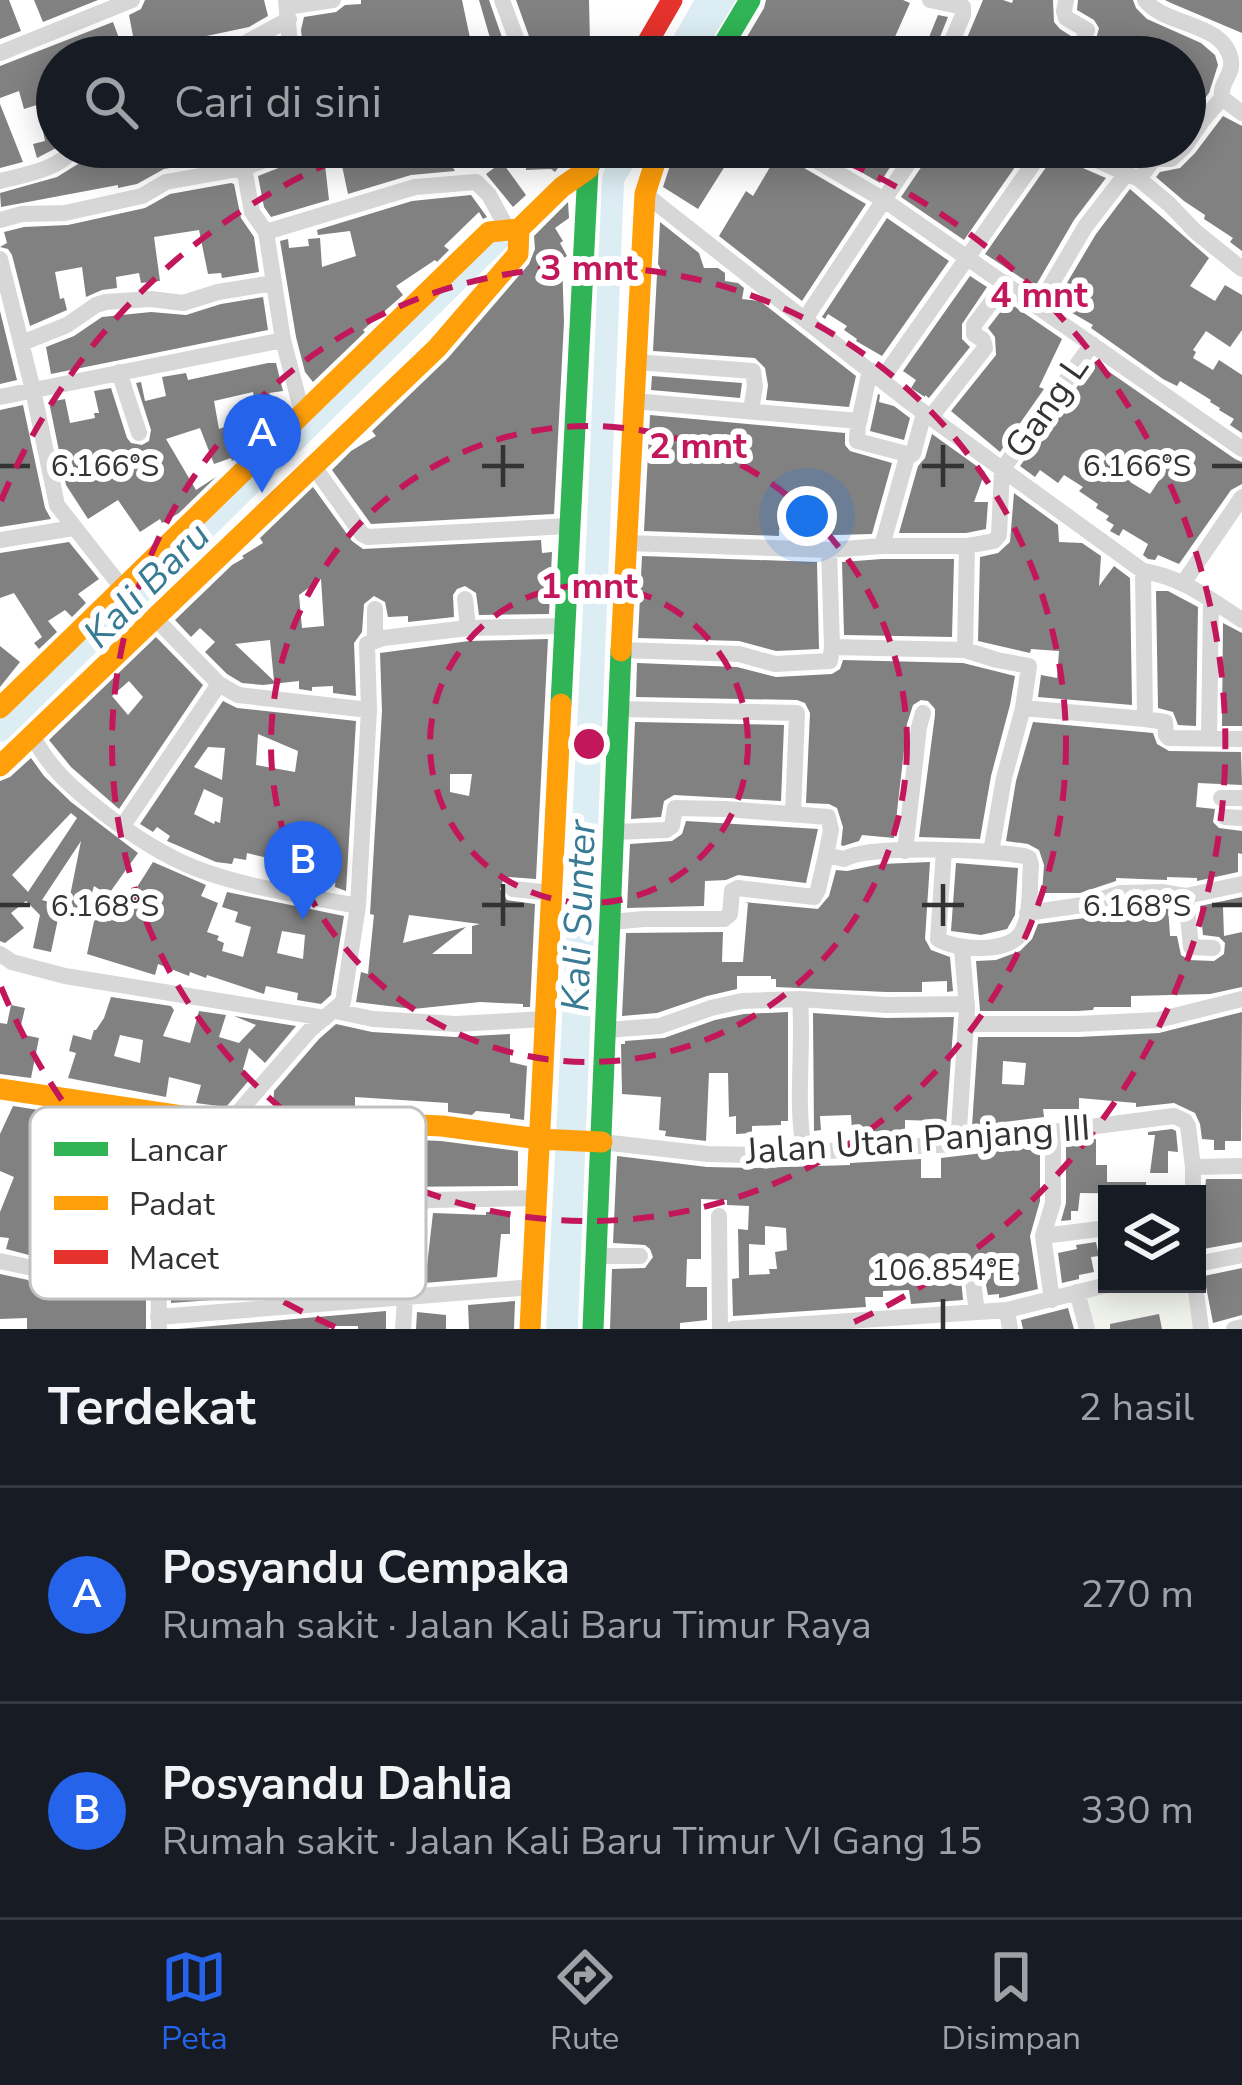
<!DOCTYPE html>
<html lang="id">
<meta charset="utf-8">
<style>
:root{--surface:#171b24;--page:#20242c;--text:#f1f3f6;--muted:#9ea1a6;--line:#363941;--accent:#2563eb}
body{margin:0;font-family:"Nunito Sans",sans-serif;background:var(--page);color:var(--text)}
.controls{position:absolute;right:36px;bottom:36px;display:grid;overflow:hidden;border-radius:0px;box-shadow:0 6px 30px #0003}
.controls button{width:108px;height:108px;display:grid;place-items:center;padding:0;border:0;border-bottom:3px solid var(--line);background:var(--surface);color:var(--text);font:60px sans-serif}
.you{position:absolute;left:807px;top:516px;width:42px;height:42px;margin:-30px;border:9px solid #fff;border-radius:50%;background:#1a73e8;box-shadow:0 0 0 18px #1a73e833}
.badge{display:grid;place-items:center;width:78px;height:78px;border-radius:50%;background:var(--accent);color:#fff;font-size:39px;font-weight:700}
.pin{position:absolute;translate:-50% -99px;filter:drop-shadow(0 3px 6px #0008)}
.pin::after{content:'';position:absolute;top:63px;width:42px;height:36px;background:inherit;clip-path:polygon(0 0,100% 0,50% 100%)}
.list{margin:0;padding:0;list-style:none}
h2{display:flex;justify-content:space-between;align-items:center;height:156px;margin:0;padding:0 48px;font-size:51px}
h2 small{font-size:39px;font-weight:400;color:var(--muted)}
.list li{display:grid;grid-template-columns:78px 1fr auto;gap:36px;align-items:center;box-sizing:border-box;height:216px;padding:0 48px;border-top:3px solid var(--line)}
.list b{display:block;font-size:45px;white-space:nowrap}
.list p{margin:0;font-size:39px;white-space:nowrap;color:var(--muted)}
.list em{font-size:39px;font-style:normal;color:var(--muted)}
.icon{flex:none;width:66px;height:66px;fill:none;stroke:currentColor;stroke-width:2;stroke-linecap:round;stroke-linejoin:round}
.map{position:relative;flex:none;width:1242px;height:1329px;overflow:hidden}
.search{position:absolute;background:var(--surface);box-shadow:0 6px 30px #0003;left:36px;right:36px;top:36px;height:132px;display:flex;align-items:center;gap:30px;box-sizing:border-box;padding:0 42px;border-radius:66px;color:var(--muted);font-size:45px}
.sheet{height:588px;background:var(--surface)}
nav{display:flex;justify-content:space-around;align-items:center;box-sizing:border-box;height:168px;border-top:3px solid var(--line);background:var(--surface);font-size:33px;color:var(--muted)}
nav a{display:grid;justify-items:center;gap:6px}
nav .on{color:var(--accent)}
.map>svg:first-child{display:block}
</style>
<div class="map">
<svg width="1242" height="1329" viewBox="0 0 1242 1329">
<rect width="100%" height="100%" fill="#fff"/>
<path fill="#f2f5ed" d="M1134,1284H1185L1196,1329H1093L1084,1295Z"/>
<path fill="#dceef4" d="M694,0H736L701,57H662Z
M611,147H645L624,182L578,1329H546L584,589L602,178Z"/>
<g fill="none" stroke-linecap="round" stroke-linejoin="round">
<path stroke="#dceef4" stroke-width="24" d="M0,730L499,238"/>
</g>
<path fill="#818181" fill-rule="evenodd" d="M0,0H9L21,31L0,39Z
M34,0H98L43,22Z
M145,0H264L268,16L249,27L183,41L186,57H137L129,15L141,9Z
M361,0H462L474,57H421L420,55L304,57L301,30L304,17L336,12L345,5L361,4Z
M479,0H489L504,43L500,45L497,36L490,38Z
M516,0H589L590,43L567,44L558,52L543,54L541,50L535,53Z
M766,0H903L910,3L886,57H735L764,8Z
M983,0H1003L1012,3L1013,0H1053L1054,22L1060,29L1071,36L1066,51L1068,57H959Z
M1078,0H1133L1136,8L1147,19L1201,43L1215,55L1218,65L1209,93L1185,124L1189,109L1185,107V95L1190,88L1185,85V57H1095L1093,50L1099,28L1094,20L1077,10Z
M1165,0H1242V33L1171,3Z
M938,15L948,17L932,57H921Z
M113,22L126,57H102L98,46L73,57H57V71L45,77L53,102L57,101L58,147L37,158L33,144L45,141L43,131L47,130L40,104L24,109L19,91L0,98V66Z
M0,104L23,162L0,168Z
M1223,116L1242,126V251L1230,242L1233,238L1204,219L1205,215L1184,201L1156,177L1160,172L1180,168L1195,153Z
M88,147H228L229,158L164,169L137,184L118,188V185L1,207L0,193L57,177L78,164Z
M311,147H323L329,200L271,217L264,207L258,176L304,158Z
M338,147H476V163H450L455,171L411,175L348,194Z
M526,147H555L567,156L555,172L551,169L526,170Z
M676,147H737L698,209L663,187Z
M746,147H780L787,158L866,204L802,301L719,236L746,191L753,196L773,162Z
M818,147H879L894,156L899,147H903L880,183Z
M929,147H1029L964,240L901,197L926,160Z
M1107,147H1150L1135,163L1105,150Z
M1056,153L1062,159L1106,178L1074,220L1035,287L985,254Z
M502,162L526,195L513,207L486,174Z
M231,183L234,184L241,218L254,237L259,272L222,278L221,273L208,274L199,230L154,237L160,281L141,283L139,273L116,277L117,288L102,290L86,297L82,267L55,272L60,299L64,298L67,310L30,326L12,255L8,249L0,247L7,243L4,232L24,227L68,225L145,208L170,194Z
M1130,189L1209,258L1190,286L1215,301L1225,285L1242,295V330L1230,347L1206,331L1193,350L1196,352L1193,358L1213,370L1219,360L1242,375V433L1230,425L1234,419L1219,410L1220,408L1210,402L1211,400L1180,381L1177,386L1163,379L1091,328L1093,325L1055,303L1096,234Z
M471,195L487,217L483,219L479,212L444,246L449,250L437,262L435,260L396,286L403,295L363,330L365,332L313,382L305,372L296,337L280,241L288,239L289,248L309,246L308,239L320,238L322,267L356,256L350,231L318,235L317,230L412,201Z
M568,202L569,218L555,228L563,241L560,243L567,256L562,259L564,322L554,514L371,524L332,470L351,451L376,436L372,431L448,358L529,264L535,249L534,236Z
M887,218L949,261L882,356L856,341L857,339L844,330L847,326L828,314L825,319L822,317Z
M660,222L699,253L704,268H718L725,273V281L738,283L744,288L742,299L760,301L856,376L849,407L766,400L768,385L765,368L755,358L653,351L657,274L662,272L658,264Z
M970,276L987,287L962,324V339L970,347L929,398L925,395V397L911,388L916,380L903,371Z
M263,297L268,330L51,374L46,347L74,336L102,317L151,312L186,315L221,304Z
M1008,302L1062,339L1039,387L1044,389L1000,452L951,411L996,355L995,337L988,328Z
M0,311L17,380L0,384Z
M1095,362L1235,459L1242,462V484L1231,490L1179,564L1158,555L1155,560L1148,559L1143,555L1148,544L1123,529L1119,536L1110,531L1114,525L1106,520L1109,516L1096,508L1098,504L1079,491L1083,487L1064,475L1058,483L1040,470L1035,477L1020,466ZM1147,462L1164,473L1150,494L1130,482L1141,464L1144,466Z
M268,363H276L283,391L269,393L284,410L232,461L231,458L214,464L200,428L166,439L196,490L216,477L179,513L162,523L160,519L140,532L118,500L88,519L66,485L49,402L65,399L70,423L95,418L94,413H99L94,391L111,388L127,438L131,443L142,445L149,441L151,430L136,383L141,382L145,401L166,396L162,377L186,373L188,380ZM253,392L258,415L219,429L214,401Z
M652,376L742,383L740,398L651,390Z
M878,394L880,395L879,402L894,406L910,418L904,440L870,431Z
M23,405L45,508L51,519L0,527V410Z
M650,415L845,433V445L850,451L892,463L872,534L800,536V529H779V536L644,531Z
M932,434L985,472L974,502H988L986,529L966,533H899L918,466L925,458Z
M313,487L352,541L363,549L541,540L542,553L552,552L549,614L479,615L476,593L465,586L457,589L453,595L454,617L408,622V616L388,617L385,602L374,596L364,604L362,632L354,643L356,696L333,693V686L312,687V691L299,689V681L263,685L242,683L227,674L205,652L215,642L200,628L191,637L175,620L232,565L244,558L242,556L263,543L260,538ZM321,579L324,626L302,628L299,595ZM270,640L274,681L235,644Z
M1014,493L1058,525L1059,542L1082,543L1101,556L1099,586L1114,566L1130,578L1132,705L1038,697L1041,675L1057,678L1059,651L1031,649L1030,653L978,641L980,557L998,553L1010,542Z
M69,542L99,579L78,594L86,603L72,617L65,610L48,621L57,632L39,649L34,643L42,637L14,593L0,598V553Z
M642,556L817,562L819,649L776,651L739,641L638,638Z
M882,559H954L952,637L844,635L842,562Z
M1156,591H1168L1198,607L1196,726L1178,725L1173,712L1158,708Z
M1223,623L1242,633V726H1222Z
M156,637L203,685L119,809L71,767L49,740ZM129,681L143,697L128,715L112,696Z
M548,639L536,879L509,877L503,881L500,889L507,900L535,904L530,1007H523V1004L480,1002L413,1009L356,1002L361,972L368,974L374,915L370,914L382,711L380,653L469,641ZM450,774H472L469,796L450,792ZM409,915L480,924L472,926V954H432L466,927L403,943Z
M0,646L20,662L0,687Z
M843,660L963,663L1015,676L1010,705L991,776L980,839L919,837L935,715V709L928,701L921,700L913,705L907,724L894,838L862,835L859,841L843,846L841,845L843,827L837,808L829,804L806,803L810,713L805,703L797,700L636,697L637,663L737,667L776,677L832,674L840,669Z
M223,701L237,708L356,721L346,891L335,887L336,864L290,860L289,863L247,853L246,860L234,858L232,864L216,862L167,841L170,836L157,827L153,832L140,824ZM258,734L298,751L295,772L256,765ZM208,747L225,748L222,780L194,767ZM204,789L223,798L220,823L215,821L214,824L194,814Z
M635,722L784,725L781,801L674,795L664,801L661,817L631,819Z
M1033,722L1153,733L1157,744L1169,751L1241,752L1242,785L1198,783L1196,807L1215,809L1213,822L1219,828L1242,831V854L1238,853V872L1197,881V878L1167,877V880L1116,878V881L1080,893H1042L1044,865L1039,850L1028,844L1006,841L1016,781Z
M31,758L44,776L71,802L138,853L108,895L94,886L92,893L81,891L76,913L67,911L81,841L42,900L61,905L51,952L33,948L40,915L26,901L11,913L24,928L5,943L0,941V781L10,777ZM71,813L77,818L28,892L12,875Z
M686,821L818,829L806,883L738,875L726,880L705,881L704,906L627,908L630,844L672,841L682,834Z
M153,862L206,885L201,896L218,903L207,932L219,936L217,940L224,943L222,951L243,957L251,927L235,922L238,912L222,907L227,892L344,916L331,995L321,1004L297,1000L298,993L266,986L264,994L207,975L206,978L190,972L189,976L158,964L155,975L87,954L95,917L111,921L117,903L125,906ZM282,931L305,935L303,959L277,953Z
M930,862L925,939L931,950L950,957L953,991L947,992V981L922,982V992H886L776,987V979H771V976H737V989L707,996L657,1013L622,1016L626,933L723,932L722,962H743L748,903L744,902L818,909L829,896L836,870L847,871L881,864Z
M956,863L1018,868L1015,915L1007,929L981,935L951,931Z
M1242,897V907H1223L1224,936L1242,932V987L1210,994L1131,996V1007H1094L1093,1010L1077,1011H980L976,961L996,960L1020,951L1032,939L1038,924L1085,918L1123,906H1168L1170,936H1177L1181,955L1189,960L1214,961L1224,954L1225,943L1219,937L1203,935L1200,906Z
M111,997L171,1006L174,1010L163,1036L190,1043L199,1011L226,1015L219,1037L239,1043L256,1025L234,1016L296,1026L265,1063L249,1048L243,1069L251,1078L226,1107L196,1103L201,1085L169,1077L166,1097L68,1078L76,1053L69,1051L73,1035L91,1040L94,1030H96L104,1018ZM120,1035L143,1040L140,1063L114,1056Z
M11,1005L25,1008L19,1034L39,1038L31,1078L0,1074V1023L7,1024Z
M788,1012V1121H781V1125L752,1126V1133L736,1134V1116L729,1117L728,1073H709L706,1141L665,1136L666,1131L659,1130L661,1097L622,1094L621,1044H625V1041L664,1038L715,1020L744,1014Z
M1242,1012L1241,1141H1225V1150H1214V1140L1202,1139L1200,1124L1195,1113L1174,1103L1136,1107V1103L1079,1098V1109H1043L1044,1117L972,1126L978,1037H1078L1159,1033ZM1003,1061L1026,1063L1024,1085L1002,1084Z
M813,1013L886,1018L954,1017L946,1126H938V1121L905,1120V1132L852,1131L851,1115L820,1116L821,1130L814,1131Z
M336,1024L372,1032L455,1037L510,1034V1062L527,1066L524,1120L510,1118V1114L476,1111L472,1115L448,1112V1103L355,1097V1106L318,1107V1109L273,1106L274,1091L319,1039Z
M13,1106L58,1113L57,1118L82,1125V1123L88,1124L90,1117L222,1137V1140L188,1135L205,1183L238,1177L236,1139L258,1142L262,1208L255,1209L254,1195L233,1196L235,1211L205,1215L204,1209L163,1221L149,1233L145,1256L132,1255V1227H129L126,1213L87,1214L95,1247L64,1255L60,1189L41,1190L44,1259L6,1249L9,1238L0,1237V1212L14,1177L0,1171V1134Z
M1172,1129L1176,1131L1178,1152L1168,1151V1173H1150L1155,1135H1148V1132Z
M370,1138L441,1141L518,1151V1186L383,1187L382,1192H329V1196L302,1197V1203L288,1204L284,1143Z
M1096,1139V1165H1107V1182H1146V1194L1080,1193L1078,1211H1071V1220L1061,1221L1066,1203V1143Z
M1040,1146V1201L1030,1236L1038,1289L1005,1297L999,1298V1294L988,1295L984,1275L972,1269L964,1273L961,1278L963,1300L911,1304L909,1290L883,1291V1297H865L866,1307L733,1316L732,1279L739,1278L738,1229L748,1230L749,1206L727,1205V1200L701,1199V1259H687L686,1287H707V1320L680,1323V1329H610L612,1269L645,1268L653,1257L650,1249L645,1245L613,1243L617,1156L707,1167L754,1168L850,1165V1163L921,1159V1178H941V1158ZM765,1226L786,1228L787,1250L775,1252L777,1269H769L770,1274L749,1275V1244L765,1245Z
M1206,1179H1242V1242L1203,1249L1197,1206L1204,1199Z
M510,1211V1234H501L497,1277L424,1283L394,1282V1285L355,1286V1288L311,1292L310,1286H255V1282L229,1283V1290H212V1300L171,1303V1268L204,1261L229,1260L228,1240L256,1239V1234L385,1221V1218L415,1215V1265L427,1266L433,1213L486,1215V1212Z
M1096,1242L1099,1256L1091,1257L1094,1272L1079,1275V1279L1062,1283L1058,1253L1077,1249L1076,1245Z
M1242,1268V1315L1213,1323L1204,1276Z
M0,1274L28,1280L37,1293L44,1296L146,1281V1329H27V1318L0,1319Z
M515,1301L514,1329H469L468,1305Z
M1068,1308L1074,1329H1023L1021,1320Z
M386,1311V1329H358V1326H329V1329H178Z
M417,1312L446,1315V1329H416Z
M1159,1314L1162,1329H1110V1324Z"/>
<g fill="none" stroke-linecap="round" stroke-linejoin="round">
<path stroke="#d7d7d7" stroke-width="16" d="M286,0L291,57
M502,0L523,57
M930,0L963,7
M1066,0L1064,11L1066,18L1087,30L1079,51L1082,57
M1145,0C1164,26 1226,22 1231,61C1233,76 1220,81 1222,98L1242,113
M287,7L333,0
M0,53L132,0
M220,57L289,19
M569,57L641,53
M945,57L963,15V7
M1185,146L1203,120L1222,98
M793,147L884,200L1242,449
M1067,147L1139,179L1169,204L1196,232L1242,269
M244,168L252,212L266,232L283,340L303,416
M1139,179L1154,159H1171L1184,147
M0,181C28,174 58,170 76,147
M645,194L908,401L1143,571C1182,577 1209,599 1242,620
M0,220L22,214L65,213L142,196L166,182L244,168L298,147
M266,232L415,187L476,182L489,195L508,230
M0,259L33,390L57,505L123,589
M1038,307L1085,227L1126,174
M805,319L915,153L916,147
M22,343L67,325L96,305L106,302L151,299L183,303L218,292L273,283
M636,362L753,371L755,386L751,410
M119,372L139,433
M882,379L1045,147
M0,397L283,340
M634,401L858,421L857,441L903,453L907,457L882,546
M930,418L985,348L983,340L974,334V325L1006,283
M859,422L870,370
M907,457L913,454L924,413
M312,464L362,534L368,537L568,526
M0,540L73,528
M627,543L829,550L882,546H967L994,541L999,535L1002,470L1092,344
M829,550L832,647
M1143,571L1145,719L1165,722L1166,735L1169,738L1242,739
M1184,582L1242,497
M465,599L468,628
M155,618L219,684L238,695L369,710
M375,640V609
M621,650L739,654L775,664L830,661L832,647L965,650L997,660L1029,666L1023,708L1004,778L991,852
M965,650L967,546
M1023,708L1145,719
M619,709L797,713L793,814
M32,735C50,769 70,786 100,810C129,833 160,854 195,868C243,887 306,896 358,906
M1209,738L1211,600
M1221,798H1242
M1225,817L1242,818
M122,827L219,684
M614,832L666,830L672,826L675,808L725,809L828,817L831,830L826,855L844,859C873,844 988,850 1024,856L1029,858L1031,865C1029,885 1032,916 1021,933C1008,954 955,950 938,939L944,850
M905,851L919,727L923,713
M513,889L552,893
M1186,896L1191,947L1213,948
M1027,913L1083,905L1121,893L1162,892L1186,896L1242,884
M611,922L644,919H724L730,914L732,891L738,888L814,897L818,890L826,855
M0,954L12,962L65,976L325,1018
M800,999C804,1050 795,1099 804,1150
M335,1011L373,1019L456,1024L546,1019
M967,1024H1077L1158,1020L1242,999
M607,1030L660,1026L711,1008L742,1001L800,999L886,1005L967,1004
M229,1123L310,1030L343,1002L358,906L369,710L367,644L383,638L468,628L564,626
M270,1129L276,1220
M602,1142L708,1154L754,1155L958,1144L1174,1116L1185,1121L1188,1126L1193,1167V1194
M958,1144L967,1008L962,949
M1193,1167L1242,1166
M719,1216L720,1329
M1043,1236L1107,1228
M596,1256H640
M0,1261L37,1269L44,1283L157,1267
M1197,1264L1242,1255
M973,1282L977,1312
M1195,1284L1201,1329
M1077,1292L1087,1329
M1052,1300L1043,1236L1053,1203V1133
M1007,1310L1010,1329
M158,1317L532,1287
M159,1329L158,1246L161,1237L169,1232L431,1200L537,1198
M403,1329L405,1298
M733,1329L1007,1310L1111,1284
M1234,1329L1242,1327"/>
<path stroke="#30b455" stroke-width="21" d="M716,57L750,0
M561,704L588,169L597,147
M593,1329L621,651"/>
<path stroke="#ff9f0a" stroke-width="21" d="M621,651L645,194L660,147
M0,708L489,232L519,229
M0,766L437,348L518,254L519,229L562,187L588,169
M0,1089L270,1129L370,1123L442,1126L539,1139L602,1142
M530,1329L561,704"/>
<path stroke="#e5322d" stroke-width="21" d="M639,57L672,0"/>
</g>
<path fill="none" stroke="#333" stroke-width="4.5" d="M503,445V487M943,445V487M0,466H30M482,466H524M922,466H964M1212,466H1242M503,884V926M943,884V926M0,905H30M482,905H524M922,905H964M1212,905H1242M943,1299V1329"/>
<g fill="none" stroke="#c2185b" stroke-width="6" stroke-dasharray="21 15">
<circle cx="589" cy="744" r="159"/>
<circle cx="589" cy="744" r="318"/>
<circle cx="589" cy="744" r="477"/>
<path d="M335 1327A636 636 0 0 1 1 987M1 501A636 636 0 0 1 366 148M812 148A636 636 0 0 1 843 1327"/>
</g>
<g text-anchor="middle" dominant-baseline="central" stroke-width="12" stroke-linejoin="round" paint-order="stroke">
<g font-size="36" fill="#333" stroke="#fff">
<text transform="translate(1047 407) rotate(-55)">Gang L</text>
<text transform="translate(918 1140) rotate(-4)">Jalan Utan Panjang III</text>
</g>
<g font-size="39" font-style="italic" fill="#387b94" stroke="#fff">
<text transform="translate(147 585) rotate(-45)">Kali Baru</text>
<text transform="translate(579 916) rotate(-88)">Kali Sunter</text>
</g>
</g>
<rect x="30" y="1107" width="396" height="192" rx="18" fill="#fff" stroke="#c2c2c2" stroke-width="3"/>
<rect x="54" y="1142" width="54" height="14" fill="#30b455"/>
<rect x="54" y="1196" width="54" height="14" fill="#ff9f0a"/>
<rect x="54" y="1250" width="54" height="14" fill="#e5322d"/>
<g font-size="33" fill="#333">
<text x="129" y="1161">Lancar</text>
<text x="129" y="1215">Padat</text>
<text x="129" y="1269">Macet</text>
</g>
<g font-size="30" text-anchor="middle" fill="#333" stroke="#fff" stroke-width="12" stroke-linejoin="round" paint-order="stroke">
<text x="105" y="476">6.166°S</text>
<text x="1137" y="476">6.166°S</text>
<text x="105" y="916">6.168°S</text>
<text x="1137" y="916">6.168°S</text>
<text x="943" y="1280">106.854°E</text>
</g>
<circle cx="589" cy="744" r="18" fill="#c2185b" stroke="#fff" stroke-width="6"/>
<g font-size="36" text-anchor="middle" font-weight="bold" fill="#c2185b" stroke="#fff" stroke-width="12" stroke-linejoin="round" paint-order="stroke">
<text x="589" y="280">3 mnt</text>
<text x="1039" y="307">4 mnt</text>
<text x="698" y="458">2 mnt</text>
<text x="589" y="598">1 mnt</text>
</g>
</svg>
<div class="controls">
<button><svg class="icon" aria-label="layers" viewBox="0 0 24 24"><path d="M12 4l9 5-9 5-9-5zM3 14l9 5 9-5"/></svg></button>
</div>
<div class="you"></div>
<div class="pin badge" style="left:262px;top:493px">A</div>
<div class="pin badge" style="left:303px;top:920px">B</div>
<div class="search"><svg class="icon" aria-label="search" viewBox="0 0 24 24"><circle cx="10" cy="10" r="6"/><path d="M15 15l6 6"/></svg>Cari di sini</div>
</div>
<section class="sheet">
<h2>Terdekat<small>2 hasil</small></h2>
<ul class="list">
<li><span class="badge">A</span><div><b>Posyandu Cempaka</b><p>Rumah sakit · Jalan Kali Baru Timur Raya</p></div><em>270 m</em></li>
<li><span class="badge">B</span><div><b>Posyandu Dahlia</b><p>Rumah sakit · Jalan Kali Baru Timur VI Gang 15</p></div><em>330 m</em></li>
</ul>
</section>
<nav>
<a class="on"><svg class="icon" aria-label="map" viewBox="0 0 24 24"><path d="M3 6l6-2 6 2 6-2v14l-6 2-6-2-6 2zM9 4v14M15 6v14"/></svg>Peta</a>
<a><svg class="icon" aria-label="directions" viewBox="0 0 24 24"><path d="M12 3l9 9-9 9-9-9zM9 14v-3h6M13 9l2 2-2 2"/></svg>Rute</a>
<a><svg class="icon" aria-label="saved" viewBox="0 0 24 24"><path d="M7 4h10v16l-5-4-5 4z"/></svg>Disimpan</a>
</nav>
